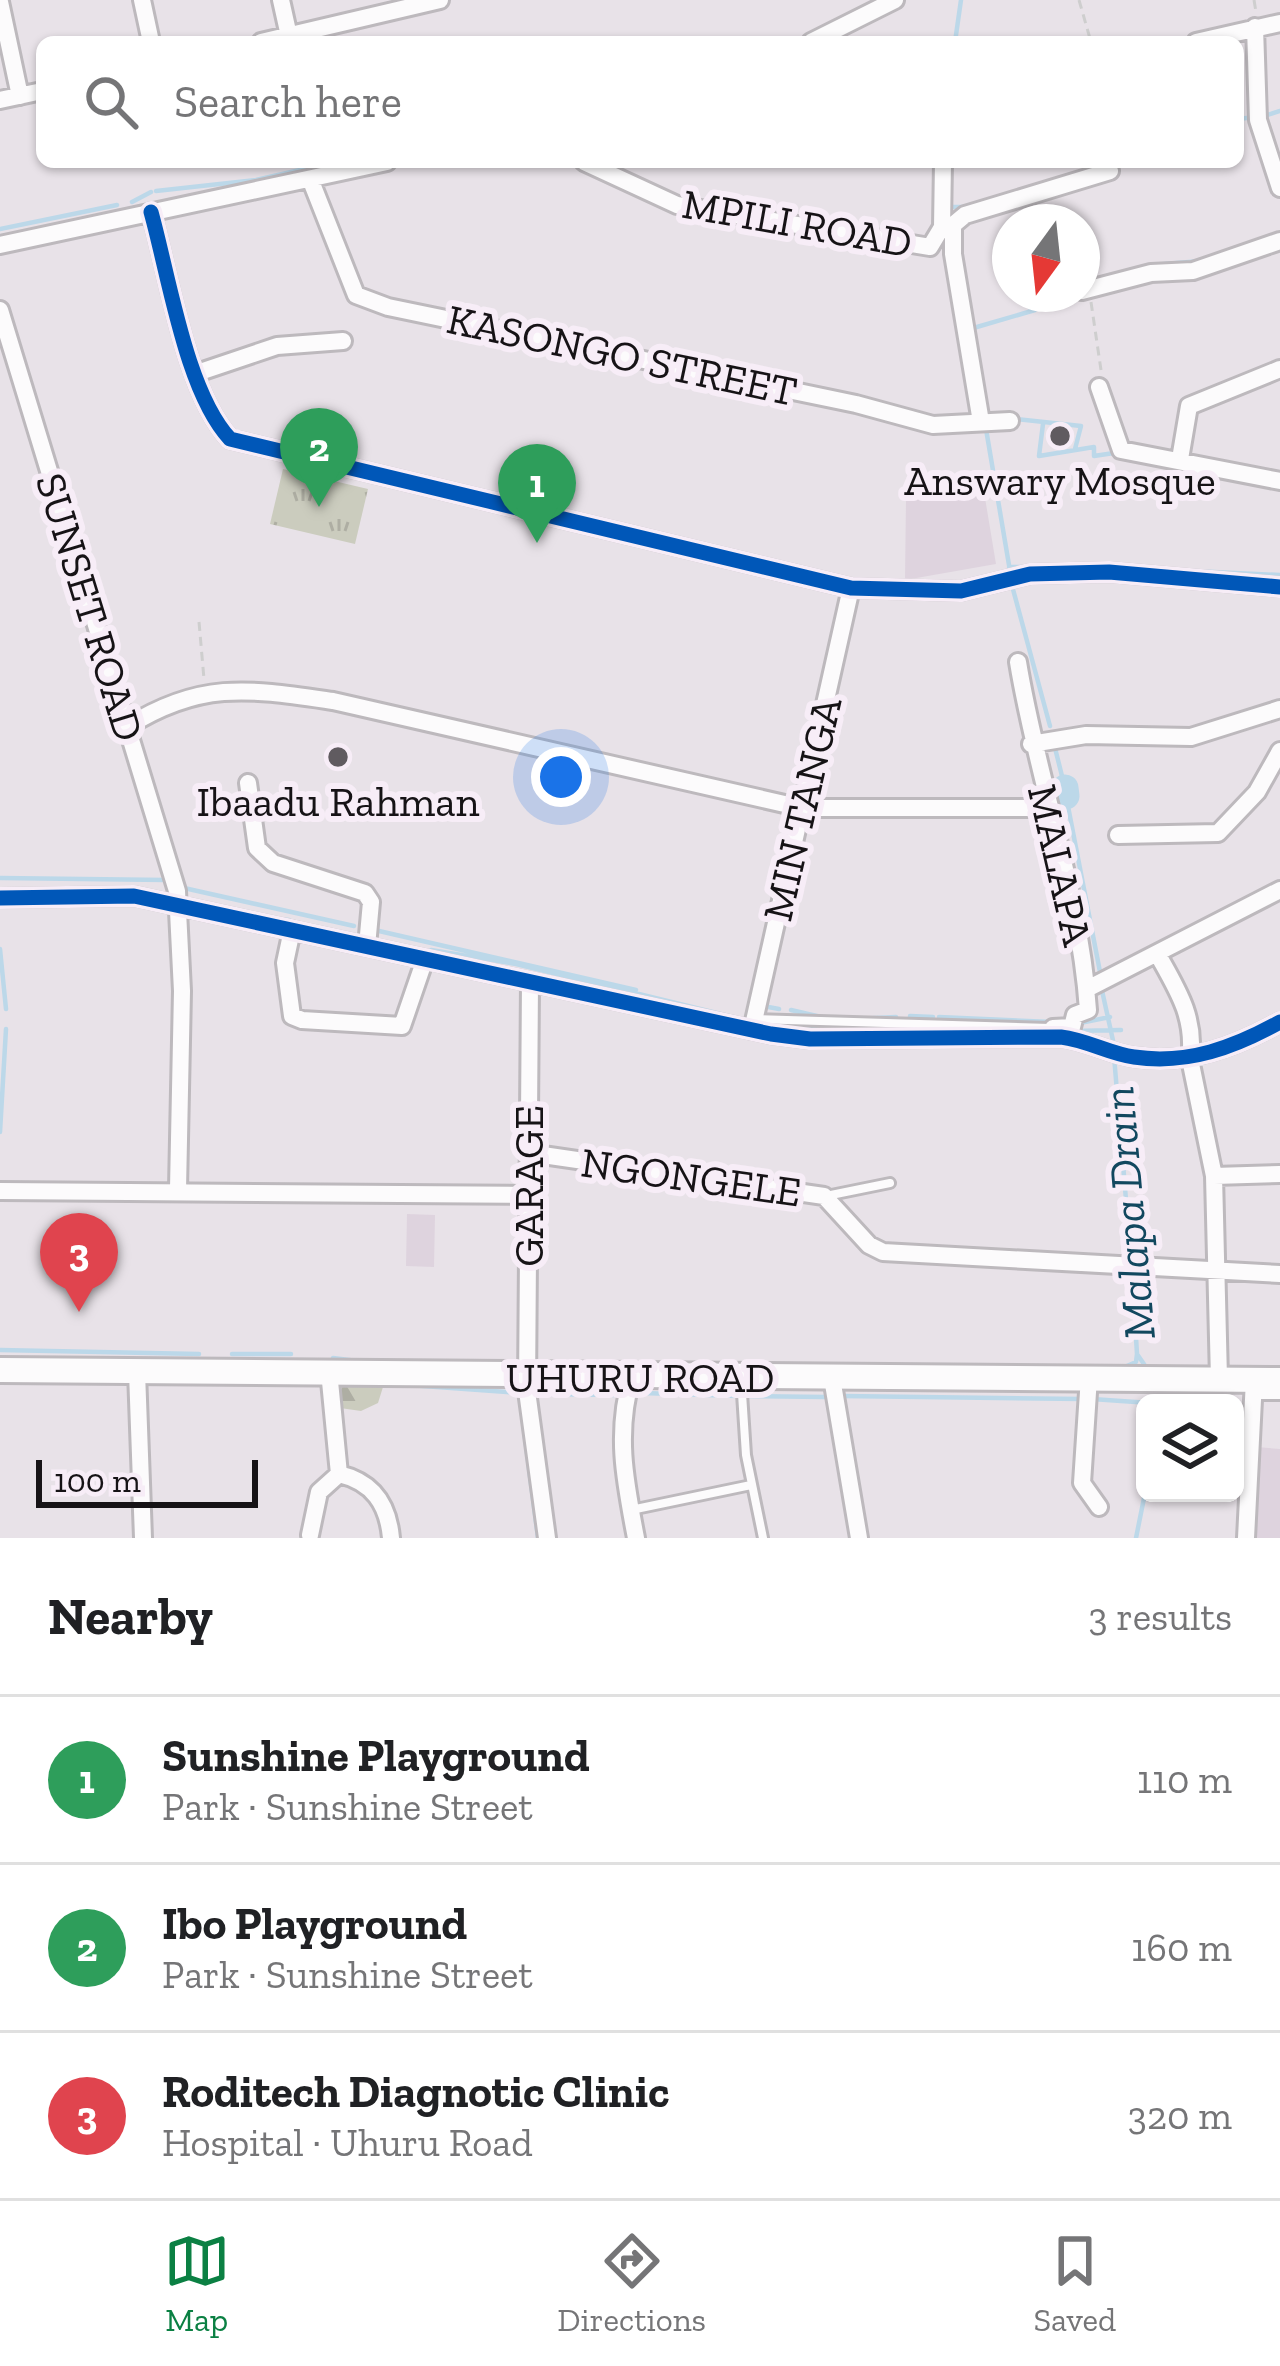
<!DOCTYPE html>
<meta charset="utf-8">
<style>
:root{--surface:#fff;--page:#f6f6f6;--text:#202124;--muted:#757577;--line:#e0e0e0;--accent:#0b8043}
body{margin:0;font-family:"Zilla Slab",serif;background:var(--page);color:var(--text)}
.controls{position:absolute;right:36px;bottom:36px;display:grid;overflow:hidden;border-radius:18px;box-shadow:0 3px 9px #0004}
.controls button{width:108px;height:108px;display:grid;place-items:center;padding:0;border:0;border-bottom:3px solid var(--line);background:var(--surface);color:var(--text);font:60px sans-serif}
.compass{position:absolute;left:992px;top:204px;width:108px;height:108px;border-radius:50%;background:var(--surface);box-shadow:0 3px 9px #0004;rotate:195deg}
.scale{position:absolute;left:36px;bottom:30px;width:222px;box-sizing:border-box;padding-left:12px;border:6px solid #161316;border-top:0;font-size:33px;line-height:42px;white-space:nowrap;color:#161316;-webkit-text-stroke:9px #f7edf7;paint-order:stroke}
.you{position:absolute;left:561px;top:777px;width:42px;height:42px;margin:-30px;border:9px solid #fff;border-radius:50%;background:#1a73e8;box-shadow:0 0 0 18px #1a73e833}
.badge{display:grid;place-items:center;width:78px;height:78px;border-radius:50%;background:var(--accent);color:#fff;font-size:39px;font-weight:700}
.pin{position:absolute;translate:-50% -99px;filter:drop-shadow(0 3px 6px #0008)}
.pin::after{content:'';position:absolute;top:63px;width:42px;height:36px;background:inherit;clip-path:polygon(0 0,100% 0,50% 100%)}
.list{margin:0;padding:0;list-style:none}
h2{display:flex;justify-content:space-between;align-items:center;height:156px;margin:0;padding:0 48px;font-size:51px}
h2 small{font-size:39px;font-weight:400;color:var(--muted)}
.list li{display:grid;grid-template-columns:78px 1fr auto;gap:36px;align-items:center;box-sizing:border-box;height:168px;padding:0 48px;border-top:3px solid var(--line)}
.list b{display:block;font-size:45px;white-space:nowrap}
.list p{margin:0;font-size:39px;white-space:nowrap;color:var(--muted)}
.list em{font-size:39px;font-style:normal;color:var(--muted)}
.icon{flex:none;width:66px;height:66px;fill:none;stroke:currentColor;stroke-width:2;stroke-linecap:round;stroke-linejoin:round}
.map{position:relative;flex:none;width:1280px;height:1538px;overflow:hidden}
.search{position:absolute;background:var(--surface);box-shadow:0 3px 9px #0004;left:36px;right:36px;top:36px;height:132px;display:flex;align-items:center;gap:30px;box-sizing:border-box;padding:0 42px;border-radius:18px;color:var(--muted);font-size:45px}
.sheet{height:660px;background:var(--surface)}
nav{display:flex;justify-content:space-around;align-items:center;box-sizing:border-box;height:168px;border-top:3px solid var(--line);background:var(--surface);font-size:33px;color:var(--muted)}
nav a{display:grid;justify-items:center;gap:6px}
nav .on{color:var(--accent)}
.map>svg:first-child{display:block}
</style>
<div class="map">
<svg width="1280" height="1538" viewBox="0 0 1280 1538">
<defs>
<pattern id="grass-tufts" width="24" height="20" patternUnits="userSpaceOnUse" patternTransform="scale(3)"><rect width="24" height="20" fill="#cbccbe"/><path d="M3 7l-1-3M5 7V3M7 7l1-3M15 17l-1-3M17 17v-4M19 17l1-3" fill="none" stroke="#aeaea3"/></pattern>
<pattern id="forest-firs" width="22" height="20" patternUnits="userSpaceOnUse" patternTransform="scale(3)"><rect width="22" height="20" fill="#cbccbe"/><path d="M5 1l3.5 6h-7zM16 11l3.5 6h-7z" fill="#aeaea3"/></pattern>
</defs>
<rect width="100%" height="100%" fill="#e8e2e8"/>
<path fill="#ded3de" d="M984,492L996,564L905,580L906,499Z
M407,1214L435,1215L434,1267L406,1266Z
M1256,1447L1280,1449V1538H1251Z"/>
<path fill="url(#grass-tufts)" d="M283,469L368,489L355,544L270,524Z"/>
<path fill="url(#forest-firs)" d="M352,1379L383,1387L378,1403L361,1411L340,1408L338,1385Z"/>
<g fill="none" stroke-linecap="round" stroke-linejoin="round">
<path stroke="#bcd8e9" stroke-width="4.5" d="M955,42L961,0
M1180,42L1193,39
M1264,116L1280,111
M1238,119L1255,117
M1112,166L1129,162
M156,191L256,180L335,162
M132,202L151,192
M950,207H970
M0,229L117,205
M1153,265L1201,261
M970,329L1035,310L1037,294
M1016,419L1081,426L1075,449
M1043,424L1039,456L1094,447V456L1114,453
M986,429L1009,565
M1009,567H1024
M1172,570L1280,575
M1011,582L1050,726
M1054,744L1065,788
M1066,796L1101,977
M0,878L166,880
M184,888L354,926
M277,919L289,920
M379,931L636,990
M0,949L6,1009
M431,950L516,964L766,1025L949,1028
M1101,986L1114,1045
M763,1006L779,1009
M791,1010L821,1017
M910,1016L933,1017
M939,1017L1051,1022
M856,1019L896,1017
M1080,1023L1110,1017
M1073,1031L1121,1030
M1114,1056L1131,1260
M1202,1063L1232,1053
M0,1132L6,1029
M1132,1271L1137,1354L1148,1370
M0,1350L199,1354
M232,1354H291
M333,1358L357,1361
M1120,1369L1136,1362L1137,1354
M409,1385L520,1393
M642,1393L738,1396
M544,1394L615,1395
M749,1396L825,1397
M842,1396L1082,1399
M1092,1399L1150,1403
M523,1422L538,1538
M1136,1538L1145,1493"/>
<path stroke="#bcd8e9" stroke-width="27" d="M1065,788L1066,796"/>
<defs>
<path id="lane" d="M755,1019L1050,1028
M826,1196L890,1183
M741,1378L746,1455L763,1538
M1255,1395H1280
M631,1510L751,1485"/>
<path id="street" d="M142,0L151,42
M281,0L289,36
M0,2L20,96
M1255,27L1258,120L1280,188
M261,42L440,0
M811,42L895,0
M1196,42L1280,23
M0,100L42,91
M584,162L677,205L930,247L942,227L943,162
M311,181L356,295L388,307L856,404L933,425L1010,421
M151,212C169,276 186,392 230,439L851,588L961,591L1030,574L1109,572L1280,587
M0,245L387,162
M1082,291L1151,273L1193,271L1280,241
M1043,301L1069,294
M0,310L177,891L182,991L178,1189
M197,373L277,346L343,341
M1099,387L1121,450L1280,481
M981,422L953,254V225L965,215L1110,171
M1180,459L1189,406L1280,369
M1018,662C1037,779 1080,892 1088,1010L1075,1015L1072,1027L1053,1028
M127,727C201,680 250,689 333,701L802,808H1048
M1031,744L1086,735L1191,737L1280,709
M248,783L257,848L273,863L365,893L371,902L367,946
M1118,835L1218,833L1257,792L1280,751
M0,898L134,896L771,1034L810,1039L1061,1037C1087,1040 1110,1054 1134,1057C1188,1065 1235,1047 1280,1022
M292,930L285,963L292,1016L302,1020L402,1026L425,959
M1158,955C1177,989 1196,1018 1190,1059L1214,1176L1219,1379
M530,982L527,1391L547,1538
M1091,987L1280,890
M752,1030L851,588
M529,1153L824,1196L869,1245L883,1252L1280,1274
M1214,1176L1280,1174
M0,1191L528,1195
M329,1371L339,1474C373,1482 388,1504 391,1538
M137,1372L143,1538
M632,1376C615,1432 625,1481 636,1538
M1089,1377L1082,1483L1099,1507
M832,1378L859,1538
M310,1535L319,1492L339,1474
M1246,1538L1254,1380"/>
<path id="secondary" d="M0,1370L1280,1380"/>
</defs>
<use href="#lane" stroke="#bdb9bd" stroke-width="14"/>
<use href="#street" stroke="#bdb9bd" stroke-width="22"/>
<use href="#secondary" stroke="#bdb9bd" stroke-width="30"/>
<path stroke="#cecece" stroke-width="3" stroke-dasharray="9 6" stroke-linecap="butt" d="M1079,0L1091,42
M1254,0L1256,12
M1091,302L1101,370
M199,622L204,679"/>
<use href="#lane" stroke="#fcfbfc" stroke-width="8"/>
<use href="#street" stroke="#fcfbfc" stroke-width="16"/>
<use href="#secondary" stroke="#fcfbfc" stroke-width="24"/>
<defs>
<path id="cycleway" d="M151,212C169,276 186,392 230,439L851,588L961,591L1030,574L1109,572L1280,587
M0,898L134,896L771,1034L810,1039L1061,1037C1087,1040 1110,1054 1134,1057C1188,1065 1235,1047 1280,1022"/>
</defs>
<use href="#cycleway" stroke="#f7edf7" stroke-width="22"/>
<use href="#cycleway" stroke="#0057b8" stroke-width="15"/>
</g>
<g fill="#605b60" stroke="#f7edf7" stroke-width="4.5">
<circle cx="1060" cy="436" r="12"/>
<circle cx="338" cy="757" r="12"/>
</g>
<g text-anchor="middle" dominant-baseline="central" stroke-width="12" stroke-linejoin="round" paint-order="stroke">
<g font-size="42" fill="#161316" stroke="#f7edf7">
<text transform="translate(797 223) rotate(10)">MPILI ROAD</text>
<text transform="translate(622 355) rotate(12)">KASONGO STREET</text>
<text transform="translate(90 607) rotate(73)">SUNSET ROAD</text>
<text transform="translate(802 809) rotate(-77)">MIN TANGA</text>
<text transform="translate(1060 865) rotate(77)">MALAPA</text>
<text transform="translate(691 1177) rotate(8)">NGONGELE</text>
<text transform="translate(528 1186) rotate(-90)">GARAGE</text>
<text x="640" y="1377">UHURU ROAD</text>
</g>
<g font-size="42" fill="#161316" stroke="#f7edf7">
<text x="1060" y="480">Answary Mosque</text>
<text x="338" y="801">Ibaadu Rahman</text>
</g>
<g font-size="45" font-style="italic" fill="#12485f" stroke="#f7edf7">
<text transform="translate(1129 1213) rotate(-95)">Malapa Drain</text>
</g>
</g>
</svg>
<div class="controls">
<button><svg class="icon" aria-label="layers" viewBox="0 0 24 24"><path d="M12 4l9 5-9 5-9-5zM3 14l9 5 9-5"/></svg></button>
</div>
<svg class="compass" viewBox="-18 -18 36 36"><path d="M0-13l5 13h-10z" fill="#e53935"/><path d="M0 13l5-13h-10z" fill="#757577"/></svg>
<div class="scale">100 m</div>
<div class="you"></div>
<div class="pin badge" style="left:537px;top:543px;background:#2e9e5b">1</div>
<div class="pin badge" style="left:319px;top:507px;background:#2e9e5b">2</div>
<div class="pin badge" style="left:79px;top:1312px;background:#e0444e">3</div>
<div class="search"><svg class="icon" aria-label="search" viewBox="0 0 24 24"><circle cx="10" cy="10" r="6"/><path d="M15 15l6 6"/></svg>Search here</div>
</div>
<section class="sheet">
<h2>Nearby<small>3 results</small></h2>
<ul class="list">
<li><span class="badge" style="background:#2e9e5b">1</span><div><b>Sunshine Playground</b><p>Park · Sunshine Street</p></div><em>110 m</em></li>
<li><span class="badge" style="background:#2e9e5b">2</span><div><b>Ibo Playground</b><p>Park · Sunshine Street</p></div><em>160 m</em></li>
<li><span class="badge" style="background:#e0444e">3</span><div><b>Roditech Diagnotic Clinic</b><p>Hospital · Uhuru Road</p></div><em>320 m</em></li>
</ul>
</section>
<nav>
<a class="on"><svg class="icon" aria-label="map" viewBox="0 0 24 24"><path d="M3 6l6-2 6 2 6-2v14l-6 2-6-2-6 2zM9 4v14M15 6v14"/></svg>Map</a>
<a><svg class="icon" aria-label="directions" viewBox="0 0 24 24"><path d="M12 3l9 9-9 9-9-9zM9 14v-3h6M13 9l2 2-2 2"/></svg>Directions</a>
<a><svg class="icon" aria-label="saved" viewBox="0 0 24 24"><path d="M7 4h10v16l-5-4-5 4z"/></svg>Saved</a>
</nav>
